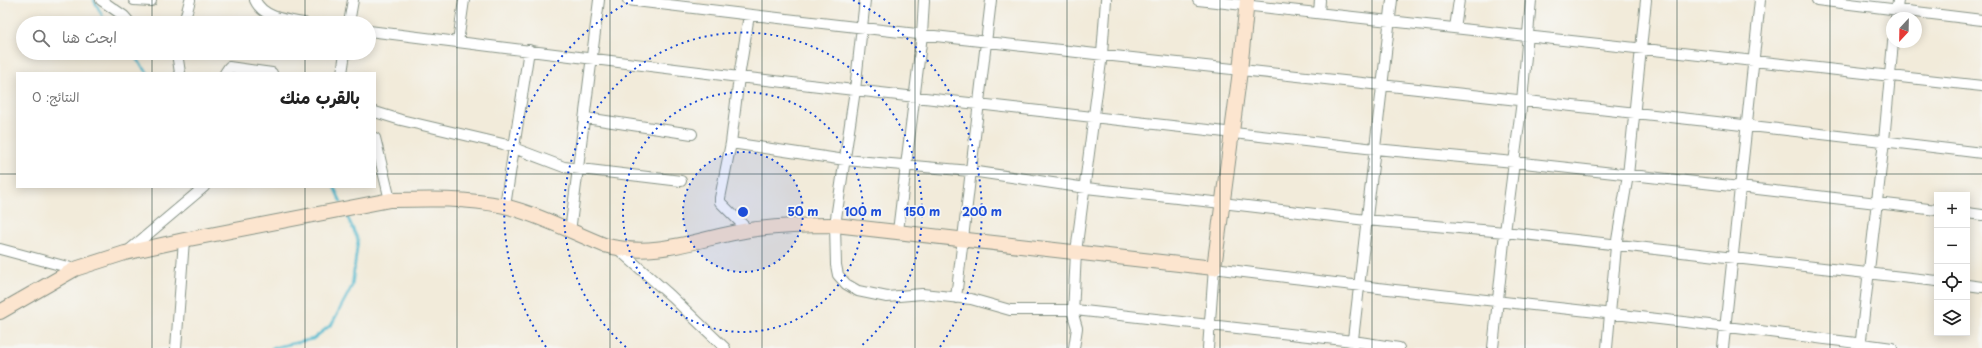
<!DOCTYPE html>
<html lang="ar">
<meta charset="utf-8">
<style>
:root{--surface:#fff;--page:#f2f2f2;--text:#222;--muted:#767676;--line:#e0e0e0}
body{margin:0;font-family:"Playpen Sans","Playpen Sans Arabic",sans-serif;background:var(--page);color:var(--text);direction:rtl}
.controls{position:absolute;right:12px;bottom:12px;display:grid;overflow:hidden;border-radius:0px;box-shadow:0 2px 10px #0003}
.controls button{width:36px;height:36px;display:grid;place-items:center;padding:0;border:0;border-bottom:1px solid var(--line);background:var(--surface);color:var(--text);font:20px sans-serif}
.compass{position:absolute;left:1886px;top:12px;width:36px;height:36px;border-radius:50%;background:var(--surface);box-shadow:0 2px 10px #0003;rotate:202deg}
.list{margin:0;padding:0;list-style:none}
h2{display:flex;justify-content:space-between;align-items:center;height:52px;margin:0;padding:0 16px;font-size:17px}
h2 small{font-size:13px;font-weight:400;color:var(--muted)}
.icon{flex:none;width:22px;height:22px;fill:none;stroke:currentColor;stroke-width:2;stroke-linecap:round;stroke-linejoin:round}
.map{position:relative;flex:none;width:1982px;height:348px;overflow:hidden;direction:ltr}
.search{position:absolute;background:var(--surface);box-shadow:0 2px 10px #0003;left:16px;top:16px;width:360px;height:44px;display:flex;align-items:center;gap:10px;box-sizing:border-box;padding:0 14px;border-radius:22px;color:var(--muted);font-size:15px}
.panel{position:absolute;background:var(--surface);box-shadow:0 2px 10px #0003;left:16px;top:72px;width:360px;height:116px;border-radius:0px;direction:rtl}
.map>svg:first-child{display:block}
</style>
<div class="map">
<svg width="1982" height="348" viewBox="0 0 1982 348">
<rect width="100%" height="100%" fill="#f6f6f2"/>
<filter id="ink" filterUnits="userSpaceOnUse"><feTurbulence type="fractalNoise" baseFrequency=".025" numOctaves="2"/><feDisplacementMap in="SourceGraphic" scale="8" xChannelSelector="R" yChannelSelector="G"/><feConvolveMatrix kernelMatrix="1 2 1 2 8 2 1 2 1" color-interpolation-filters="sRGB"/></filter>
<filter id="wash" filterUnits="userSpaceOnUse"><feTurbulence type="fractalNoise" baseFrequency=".012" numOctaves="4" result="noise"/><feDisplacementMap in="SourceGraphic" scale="16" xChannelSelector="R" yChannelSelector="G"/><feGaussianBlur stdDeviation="0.9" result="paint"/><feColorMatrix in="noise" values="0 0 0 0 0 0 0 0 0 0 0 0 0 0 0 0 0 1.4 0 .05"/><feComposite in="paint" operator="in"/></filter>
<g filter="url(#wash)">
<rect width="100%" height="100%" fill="#f2ebda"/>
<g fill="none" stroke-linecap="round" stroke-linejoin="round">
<path stroke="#51b9cf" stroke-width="2.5" d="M94,0L106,23
M131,53L148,73
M334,187L341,202
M272,348L313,339L332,324L352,286L358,240L347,216"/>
</g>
</g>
<g filter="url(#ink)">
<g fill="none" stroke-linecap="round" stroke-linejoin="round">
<defs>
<path id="street" d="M101,0L124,16L130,23
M134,0L151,1
M255,0C263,18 287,20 304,23
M628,0C1079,56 1531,98 1982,153
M865,0L855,90L835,225L836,265L838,275L846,284L858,291L887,297L922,294L971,299L1010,310H1075L1353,341L1399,348
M1198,0L1982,86
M1817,0L1982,20
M1319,13L1320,0
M1896,18L1898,0
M184,23L190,0
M349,23L353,0
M1455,28L1459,0
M369,31L739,77L1375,149L1514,162L1740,187L1937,210
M458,42L464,0
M177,53L180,73
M225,73L229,67L272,73
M342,73L345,53
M375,112L401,120L503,144L564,167L681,181
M586,118L692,134
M375,138L390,200
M731,143L845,160L971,171L1086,188L1222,203L1366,220L1505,232L1937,281
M505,206L529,50
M1967,213L1982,215
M748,230L720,202V198L731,143L739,77L749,15
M898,231L922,35L924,0
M570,232L599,0
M0,249L75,269
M618,249L671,296L725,348
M128,251L204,187
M1967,285L1982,287
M956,298L991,0
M176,348L184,240
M1074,348L1077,328L1073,314L1076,252L1102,54L1106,0
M1208,348L1214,268C1439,298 1666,316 1892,348
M1352,348L1392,0
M1493,348L1505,232L1522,101L1531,0
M1607,348L1616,246L1628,175L1646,0
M1723,348L1760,0
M1860,348L1884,141L1893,42"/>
<path id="secondary" d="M0,312L75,269L125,253L184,240L390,200C428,199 467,198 504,206C535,213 574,233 604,245C656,259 699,238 749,230C777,226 806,225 835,225L1214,268L1240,71L1247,0"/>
</defs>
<use href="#street" stroke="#889487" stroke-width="12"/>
<use href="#secondary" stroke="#889487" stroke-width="16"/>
<use href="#street" stroke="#fff" stroke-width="10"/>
<use href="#secondary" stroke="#fce5cf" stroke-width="14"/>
</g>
</g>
<path fill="none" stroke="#1f3d34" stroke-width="1" stroke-opacity="0.55" d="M152,0V23M305,0V23M457,0V348M610,0V348M762,0V348M915,0V348M1067,0V348M1220,0V348M1372,0V348M1525,0V348M1677,0V348M1830,0V348M152,53V73M305,53V73M0,174H17M375,174H1982M152,187V348M305,187V348"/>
<circle cx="743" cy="212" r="60" fill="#1d4ed8" fill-opacity=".12"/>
<g fill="none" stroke="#1d4ed8" stroke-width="2" stroke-dasharray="2 4">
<circle cx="743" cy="212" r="60"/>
<circle cx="743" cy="212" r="120"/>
<path d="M626 347A179 179 0 1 1 860 347"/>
<path d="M546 347A239 239 0 0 1 633 0M853 0A239 239 0 0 1 940 347"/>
</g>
<circle cx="743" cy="212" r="6" fill="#1d4ed8" stroke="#f6f6f2" stroke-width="2"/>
<g font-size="12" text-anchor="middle" font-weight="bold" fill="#1d4ed8" stroke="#f6f6f2" stroke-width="3.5" stroke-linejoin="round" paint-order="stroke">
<text x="803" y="216">50 m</text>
<text x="863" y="216">100 m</text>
<text x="922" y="216">150 m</text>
<text x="982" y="216">200 m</text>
</g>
</svg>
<div class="controls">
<button>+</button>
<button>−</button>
<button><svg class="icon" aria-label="locate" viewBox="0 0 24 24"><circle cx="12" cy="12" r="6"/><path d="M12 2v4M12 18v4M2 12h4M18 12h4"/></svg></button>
<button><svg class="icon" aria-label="layers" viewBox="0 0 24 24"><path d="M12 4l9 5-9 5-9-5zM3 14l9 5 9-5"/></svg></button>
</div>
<svg class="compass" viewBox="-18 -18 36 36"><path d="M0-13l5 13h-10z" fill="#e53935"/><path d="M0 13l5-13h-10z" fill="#767676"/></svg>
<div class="search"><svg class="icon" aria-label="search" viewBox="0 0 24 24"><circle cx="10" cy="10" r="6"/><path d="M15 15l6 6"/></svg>ابحث هنا</div>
<section class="panel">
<h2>بالقرب منك<small>النتائج: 0</small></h2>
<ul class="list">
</ul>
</section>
</div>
